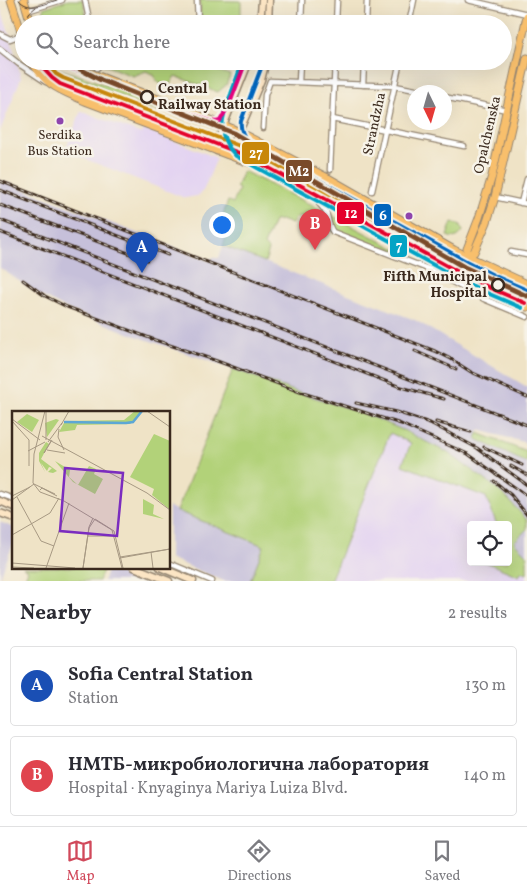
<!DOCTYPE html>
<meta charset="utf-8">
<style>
:root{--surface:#fff;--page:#f2f2f3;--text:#2b2b33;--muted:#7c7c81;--line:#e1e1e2;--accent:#d1495b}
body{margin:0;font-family:Vollkorn,serif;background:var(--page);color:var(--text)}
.controls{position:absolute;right:15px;bottom:15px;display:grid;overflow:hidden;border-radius:5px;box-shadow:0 5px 20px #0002}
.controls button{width:45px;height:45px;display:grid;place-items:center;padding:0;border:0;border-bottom:1px solid var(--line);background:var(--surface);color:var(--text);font:25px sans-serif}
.compass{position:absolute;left:407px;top:85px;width:45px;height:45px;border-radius:50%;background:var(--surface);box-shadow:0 5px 20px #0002;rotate:175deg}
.you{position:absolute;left:221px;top:224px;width:18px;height:18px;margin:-12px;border:4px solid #fff;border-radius:50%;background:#1a73e8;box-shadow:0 0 0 8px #1a73e833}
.badge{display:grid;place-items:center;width:32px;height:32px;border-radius:50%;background:var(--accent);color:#fff;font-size:16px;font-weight:700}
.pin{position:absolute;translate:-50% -41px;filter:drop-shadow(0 1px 2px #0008)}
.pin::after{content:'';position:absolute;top:26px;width:18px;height:15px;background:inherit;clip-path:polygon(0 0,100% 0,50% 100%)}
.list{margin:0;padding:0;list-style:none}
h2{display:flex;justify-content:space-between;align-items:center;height:65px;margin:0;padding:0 20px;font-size:21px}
h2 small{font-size:16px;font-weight:400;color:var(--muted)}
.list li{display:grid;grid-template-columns:32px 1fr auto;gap:15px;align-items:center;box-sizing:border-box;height:80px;margin:0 10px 10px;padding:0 10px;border:1px solid var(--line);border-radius:5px}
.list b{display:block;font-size:19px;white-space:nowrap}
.list p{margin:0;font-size:16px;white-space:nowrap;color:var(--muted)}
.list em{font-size:16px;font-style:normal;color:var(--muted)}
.icon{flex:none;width:28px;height:28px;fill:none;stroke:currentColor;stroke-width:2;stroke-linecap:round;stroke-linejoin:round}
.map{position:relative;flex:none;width:527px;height:581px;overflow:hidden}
.search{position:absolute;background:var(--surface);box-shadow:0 5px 20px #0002;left:15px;right:15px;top:15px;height:55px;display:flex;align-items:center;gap:12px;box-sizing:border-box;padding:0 18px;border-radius:28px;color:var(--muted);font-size:19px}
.sheet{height:245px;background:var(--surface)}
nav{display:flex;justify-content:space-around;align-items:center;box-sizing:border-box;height:70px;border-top:1px solid var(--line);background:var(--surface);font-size:14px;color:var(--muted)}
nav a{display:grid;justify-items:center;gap:2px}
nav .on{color:var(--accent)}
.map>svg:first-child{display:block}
</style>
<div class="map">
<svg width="527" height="581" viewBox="0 0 527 581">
<rect width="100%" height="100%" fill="#f7f3e8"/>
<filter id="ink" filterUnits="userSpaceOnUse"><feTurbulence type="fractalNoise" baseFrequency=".02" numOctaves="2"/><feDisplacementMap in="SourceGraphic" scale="10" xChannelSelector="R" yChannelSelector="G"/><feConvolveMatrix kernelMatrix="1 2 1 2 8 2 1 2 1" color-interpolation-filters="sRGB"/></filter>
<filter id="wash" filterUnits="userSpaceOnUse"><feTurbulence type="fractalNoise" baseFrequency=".0096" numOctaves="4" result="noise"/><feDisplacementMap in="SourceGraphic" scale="20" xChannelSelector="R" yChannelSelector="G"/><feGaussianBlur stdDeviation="1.12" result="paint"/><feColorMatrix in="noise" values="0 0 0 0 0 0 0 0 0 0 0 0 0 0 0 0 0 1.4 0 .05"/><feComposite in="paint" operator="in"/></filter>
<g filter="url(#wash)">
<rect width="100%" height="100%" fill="#efe3c6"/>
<path fill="#e3d3f2" d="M0,6L11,39L21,78L0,131Z
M81,111L142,134L144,129L215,157L216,160L204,189L200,195L197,196L185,198L65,151Z
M390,433L411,443L402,465L486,497L497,525H471V562H485L519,576L521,571L527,574V581H330Z"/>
<path fill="#c6c0da" d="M0,180L209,261L211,258H219L223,246L415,320L527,387V443L479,430L476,439L527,463V520L508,499L491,484L448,453L405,431L365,414L297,392L233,369L136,336L65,308L40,295L0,268Z
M169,507L264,546L250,581H224L169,558Z
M0,522L14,528V542L0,577Z
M527,529V555L514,542Z
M108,569L138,581H103Z"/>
<path fill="#b2d279" stroke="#767e4c" d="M68,0H83L88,24H49L43,8Z
M200,0L241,1V24H201Z
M103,61H196L202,64L203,61H223V64L215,62L213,69L230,75L226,85L218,92L175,76L169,86L161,84L157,81L154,75L146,71L133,76L104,65Z
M60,69C94,81 128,92 161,106L159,111L64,74L60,71Z
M51,73H53L61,79L151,113L149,119L80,92L54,79L51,76Z
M242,148L266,160L449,261L450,262L439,259L417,248L244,152L240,150Z
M243,171L319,209C324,213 323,219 321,224L300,216C296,216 294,220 292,224L281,220L274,221L264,245L269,250L265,262L223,246L229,227L220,223L228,201L233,203L239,189L236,187Z
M306,175L341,191L454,254L458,260L319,184Z
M329,214L407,255V257L336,231L332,228Z
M452,222L461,225V228L463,231C458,238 455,239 447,236Z
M233,369L297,392L365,414L405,431L448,453L491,484L508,499L527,520V529L514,542L527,555V574L521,572L519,576L485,562H508V525H497L486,497L402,465L411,443L390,433L330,581H250L264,546L177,511Z
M478,433L527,452V463L476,439Z
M23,567H104L99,581H32L25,578L28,570Z"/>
</g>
<g filter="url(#ink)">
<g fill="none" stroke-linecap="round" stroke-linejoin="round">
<defs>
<path id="minor" d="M85,0L90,24
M197,0L198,24
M468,0L527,14
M27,11L62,0
M301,24L302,0
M336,24L337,0
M366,24L367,0
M409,24L414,0
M0,34L10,39L21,35
M0,49L19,64L46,82
M97,68L100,65L99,61
M299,82L300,61
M363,85L364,61
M444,97L507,110
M332,119L464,146
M263,128L265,95L270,81L395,86L426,92
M330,170L335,61
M372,191L400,61
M312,197C317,202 323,206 326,213C329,220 328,226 333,232L428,269L484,299L527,317
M495,197L527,204
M521,203L527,179
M511,252L527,255
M0,494L14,499
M169,563L212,581"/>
<path id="secondary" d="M260,24L262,0
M268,24L269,0
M217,151L222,129L249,61
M226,154L239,132L261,80L266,61
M0,501L14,507
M0,513L14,518
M134,567L169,581
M160,567L193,581"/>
<path id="primary" d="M11,0L24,41
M24,0L31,24
M32,61C45,86 61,90 85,101L247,162C342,206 430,267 527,307
M59,61L166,102L233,129L328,178L454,250L527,284
M468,257L474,252L487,222L495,197L527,58
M459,276L468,257L467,249L479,218L492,176L527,16"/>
</defs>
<use href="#minor" stroke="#958672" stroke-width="7"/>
<use href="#secondary" stroke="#958672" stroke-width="9"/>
<use href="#primary" stroke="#958672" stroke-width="9"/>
<use href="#minor" stroke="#fff" stroke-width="4.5"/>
<use href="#secondary" stroke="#fce5c4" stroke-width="6"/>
<use href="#primary" stroke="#f8bf6c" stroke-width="7"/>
<path stroke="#3b2a1e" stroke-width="1" d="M19,0C29,12 44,4 57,0
M27,24L29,13L36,7"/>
<defs>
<path id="rail" d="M0,181L435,351L451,359L471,372L527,397
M0,190L168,255
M0,205L147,260
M0,220L527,425
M0,232L398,386L444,399
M23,280L45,296L67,307L155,340L217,361L300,392L401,424L468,454L527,496
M415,351L456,369
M356,403L396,412L430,423L477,448L527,485
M436,422L471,432
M484,447L522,465
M511,466L527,475
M494,481L511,495L527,515"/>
</defs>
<use href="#rail" stroke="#3b2a1e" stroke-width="3"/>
<use href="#rail" stroke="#f7f3e8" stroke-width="1" stroke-dasharray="4" stroke-linecap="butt"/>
<defs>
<path id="tram-1" d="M45,61L56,74L63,78L250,150L463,267L492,282L527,297"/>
<path id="tram-2" d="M40,65L52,78L60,84L247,156L460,273L490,288L525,303"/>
<path id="tram-3" d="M263,63L241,121C240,129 242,135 248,141L466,261L495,276L527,290"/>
<path id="tram-4" d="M243,61C239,72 235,83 231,94C221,118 216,136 236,156L457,278L487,293L522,308"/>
<path id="tram-5" d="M62,61L68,67L211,121L216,122L220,121L230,103L246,61"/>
</defs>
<use href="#tram-1" stroke="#f7f3e8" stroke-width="8"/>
<use href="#tram-2" stroke="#f7f3e8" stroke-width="8"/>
<use href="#tram-3" stroke="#f7f3e8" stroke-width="8"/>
<use href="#tram-4" stroke="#f7f3e8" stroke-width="8"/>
<use href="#tram-5" stroke="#f7f3e8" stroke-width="8"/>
<use href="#tram-1" stroke="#c88708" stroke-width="4"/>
<use href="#tram-2" stroke="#e4002b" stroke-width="4"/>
<use href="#tram-3" stroke="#0065bd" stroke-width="4"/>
<use href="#tram-4" stroke="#03a3c5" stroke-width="4"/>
<use href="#tram-5" stroke="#e5007d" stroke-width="4"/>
<defs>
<path id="metro-1" d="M64,61L101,80L233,133L464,267L527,296"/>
</defs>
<use href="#metro-1" stroke="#f7f3e8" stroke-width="9"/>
<use href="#metro-1" stroke="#7a4b2a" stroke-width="5"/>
</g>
</g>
<g fill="#f7f3e8" stroke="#3b2a1e" stroke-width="2.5">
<circle cx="147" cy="97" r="6"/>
<circle cx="498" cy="285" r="6"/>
</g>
<g fill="#8e44ad" stroke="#f7f3e8" stroke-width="2">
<circle cx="60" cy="121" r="4.5"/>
<circle cx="409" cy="216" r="4.5"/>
</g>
<g text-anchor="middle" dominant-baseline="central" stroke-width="5" stroke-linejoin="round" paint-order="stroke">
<g font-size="13" fill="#3b2a1e" stroke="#f7f3e8">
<text x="60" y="136">Serdika<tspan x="60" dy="16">Bus Station</tspan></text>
</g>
<g font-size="14" font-weight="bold" fill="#3b2a1e" stroke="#f7f3e8" text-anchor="start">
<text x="158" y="89">Central<tspan x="158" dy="16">Railway Station</tspan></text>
<text x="487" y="277" text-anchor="end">Fifth Municipal<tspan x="487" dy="16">Hospital</tspan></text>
</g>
<g font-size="14" fill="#3b2a1e" stroke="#f7f3e8">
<text transform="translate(375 124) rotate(-78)">Strandzha</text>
<text transform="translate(488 135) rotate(-77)">Opalchenska</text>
</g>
</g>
<g transform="translate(12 411)">
<rect width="158" height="158" fill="#efe3c6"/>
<path d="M123,0H131L118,13L65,14L63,19L47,21L53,10L112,9ZM15,3L27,9L20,21L5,11ZM44,8L47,9L35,26L33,12ZM142,23L158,30L157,98L140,84L142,78L118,66ZM34,31L37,33L29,48L45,60L41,62L36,61L40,57L37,56L35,60L29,52L33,61L27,50V42ZM43,50L58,59L57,66L66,74L77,55L84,58L82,63L91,68L83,83L61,71ZM131,88L142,94L141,103L152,108L131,103Z" fill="#b2d279"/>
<path fill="none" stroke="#5da7d5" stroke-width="2.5" d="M52,11L114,12L121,11L130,0"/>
<path fill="none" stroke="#a79983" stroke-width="1" d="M33,0L22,43L21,72L28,81L52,90L100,119L110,157M135,0L158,16M0,8L28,29M0,10L17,29V55M49,14L57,0M47,18L46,26L52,39M30,25L135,82L158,99M34,29V0M39,30L32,42L40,29M36,31L50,12M35,39L53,42M16,40L33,31M28,79L30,77L45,85M0,85L18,76M5,86L29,130L42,135M0,89L22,73L43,83M0,124L38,102L47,87M76,125H103M139,141L141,157M108,146L158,138M108,147L158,138M0,152L63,157M0,156L22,157M34,157L57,92M71,157L77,116L81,107M71,157L77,117L83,108L102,120L111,157"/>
<path fill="#7b2cbf" fill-opacity="0.15" stroke="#7b2cbf" stroke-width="2.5" d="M53,57L111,62L105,125L48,120Z"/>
<rect width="158" height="158" fill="none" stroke="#3b2a1e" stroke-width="2.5"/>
</g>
<g stroke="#f7f3e8" stroke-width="2">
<rect x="241" y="141" width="29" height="24" rx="5" fill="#c88708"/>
<rect x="285" y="159" width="28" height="24" rx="5" fill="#7a4b2a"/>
<rect x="336" y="201" width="29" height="24" rx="5" fill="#e4002b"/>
<rect x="373" y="203" width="19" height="24" rx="5" fill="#0065bd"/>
<rect x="389" y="234" width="19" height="24" rx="5" fill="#03a3c5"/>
</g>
<g font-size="14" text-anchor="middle" font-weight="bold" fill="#fff">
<text x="256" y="158">27</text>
<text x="299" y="176">M2</text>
<text x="351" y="218">12</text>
<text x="383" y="220">6</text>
<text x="399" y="251">7</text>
</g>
</svg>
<div class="controls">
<button><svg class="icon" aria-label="locate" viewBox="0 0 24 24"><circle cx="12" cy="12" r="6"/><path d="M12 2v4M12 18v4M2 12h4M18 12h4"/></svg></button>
</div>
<svg class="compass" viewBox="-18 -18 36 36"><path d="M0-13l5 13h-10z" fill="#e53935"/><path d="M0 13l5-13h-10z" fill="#7c7c81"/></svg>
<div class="you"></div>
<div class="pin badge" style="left:142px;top:273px;background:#1a4fb4">A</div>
<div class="pin badge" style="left:315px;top:250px;background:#e0444e">B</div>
<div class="search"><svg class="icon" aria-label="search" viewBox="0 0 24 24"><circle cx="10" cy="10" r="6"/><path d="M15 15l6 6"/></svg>Search here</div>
</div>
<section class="sheet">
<h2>Nearby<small>2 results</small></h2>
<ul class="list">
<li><span class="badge" style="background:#1a4fb4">A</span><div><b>Sofia Central Station</b><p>Station</p></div><em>130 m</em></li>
<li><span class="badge" style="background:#e0444e">B</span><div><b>НМТБ-микробиологична лаборатория</b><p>Hospital · Knyaginya Mariya Luiza Blvd.</p></div><em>140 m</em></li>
</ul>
</section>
<nav>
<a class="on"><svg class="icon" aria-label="map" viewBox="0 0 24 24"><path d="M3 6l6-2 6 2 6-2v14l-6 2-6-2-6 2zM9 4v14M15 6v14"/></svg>Map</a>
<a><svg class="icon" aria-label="directions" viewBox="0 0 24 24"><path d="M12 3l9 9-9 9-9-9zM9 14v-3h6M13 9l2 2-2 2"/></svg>Directions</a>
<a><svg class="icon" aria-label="saved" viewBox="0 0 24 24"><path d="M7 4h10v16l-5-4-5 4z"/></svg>Saved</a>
</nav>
